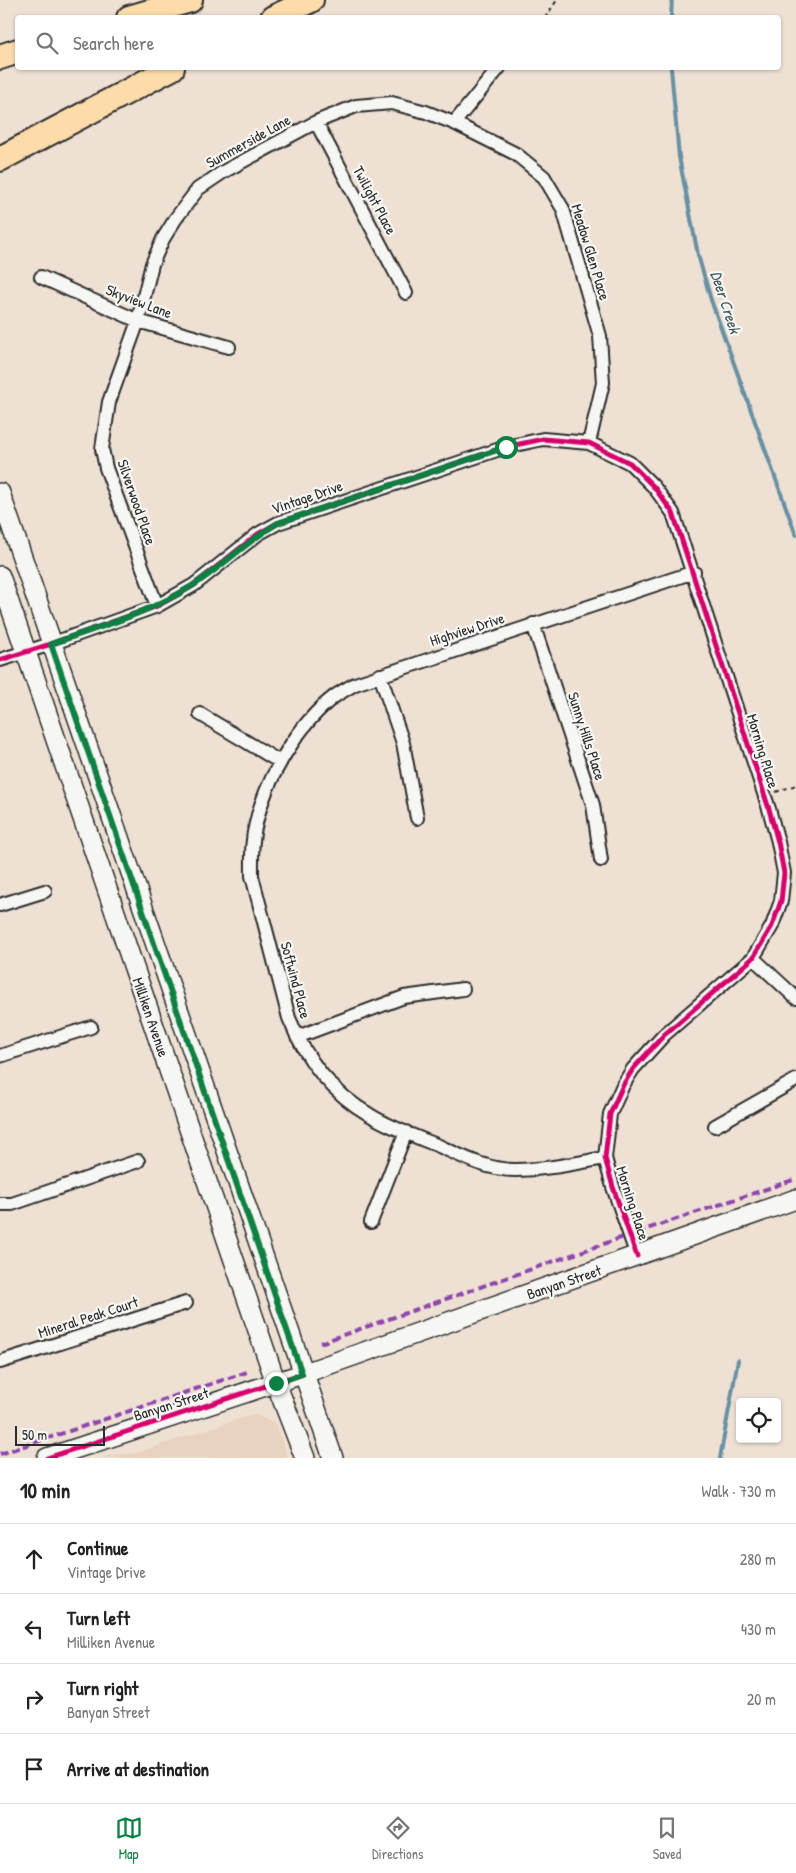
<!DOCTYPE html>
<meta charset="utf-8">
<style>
:root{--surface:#fff;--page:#f6f6f6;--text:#222;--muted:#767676;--line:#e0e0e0;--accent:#0b8043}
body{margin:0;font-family:"Patrick Hand",sans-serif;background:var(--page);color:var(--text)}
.controls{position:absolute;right:15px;bottom:15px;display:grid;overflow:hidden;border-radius:5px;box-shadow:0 1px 4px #0004}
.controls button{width:45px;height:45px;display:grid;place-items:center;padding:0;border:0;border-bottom:1px solid var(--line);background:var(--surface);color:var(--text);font:25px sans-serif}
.scale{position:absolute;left:15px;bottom:12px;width:90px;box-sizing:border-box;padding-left:5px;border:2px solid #2b2b2b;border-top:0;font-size:14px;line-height:18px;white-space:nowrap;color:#2b2b2b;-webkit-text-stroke:4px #f6f6f2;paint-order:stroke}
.stop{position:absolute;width:15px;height:15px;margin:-11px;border:4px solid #0b8043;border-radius:50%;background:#fff}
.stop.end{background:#0b8043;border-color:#fff;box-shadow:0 1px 5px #0008}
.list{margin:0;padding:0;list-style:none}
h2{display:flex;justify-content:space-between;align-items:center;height:65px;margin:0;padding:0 20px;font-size:21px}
h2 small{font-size:16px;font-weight:400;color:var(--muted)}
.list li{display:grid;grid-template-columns:32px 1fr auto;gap:15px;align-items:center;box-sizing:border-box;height:70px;padding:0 20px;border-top:1px solid var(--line)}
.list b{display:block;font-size:19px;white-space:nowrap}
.list p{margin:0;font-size:16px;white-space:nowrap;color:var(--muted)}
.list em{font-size:16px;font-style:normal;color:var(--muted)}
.icon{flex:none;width:28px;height:28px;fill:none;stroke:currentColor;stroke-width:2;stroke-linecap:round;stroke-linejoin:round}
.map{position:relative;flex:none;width:796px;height:1458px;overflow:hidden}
.search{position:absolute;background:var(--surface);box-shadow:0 1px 4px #0004;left:15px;right:15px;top:15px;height:55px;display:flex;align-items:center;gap:12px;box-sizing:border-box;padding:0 18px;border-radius:5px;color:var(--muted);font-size:19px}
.sheet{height:345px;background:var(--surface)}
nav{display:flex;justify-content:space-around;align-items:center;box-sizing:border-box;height:70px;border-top:1px solid var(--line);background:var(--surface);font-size:14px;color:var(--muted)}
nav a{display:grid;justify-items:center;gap:2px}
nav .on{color:var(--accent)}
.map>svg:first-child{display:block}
</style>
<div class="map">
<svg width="796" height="1458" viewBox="0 0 796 1458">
<rect width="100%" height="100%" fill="#eee1d4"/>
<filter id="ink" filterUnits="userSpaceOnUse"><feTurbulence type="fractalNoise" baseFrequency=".02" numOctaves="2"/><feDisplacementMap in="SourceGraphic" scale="10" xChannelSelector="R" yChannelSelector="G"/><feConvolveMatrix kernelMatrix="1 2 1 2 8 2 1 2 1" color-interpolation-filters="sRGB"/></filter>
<g filter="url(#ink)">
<path fill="#e9d2bf" d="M254,1414L276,1424L288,1458H102L110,1455L136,1453Z"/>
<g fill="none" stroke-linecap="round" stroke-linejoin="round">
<path stroke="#6890a3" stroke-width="4" d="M671,18L672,0
M671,68L679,157L698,255L711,300L796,535
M720,1458L738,1360"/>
<defs>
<path id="minor" d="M316,122L406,293
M454,123L499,68
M41,277L138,321L229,347
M157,606L106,468L102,449L109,402L138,321L152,264L163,239L176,218L198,189L223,172L316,122L356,106L392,103L426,112L454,123L516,154L544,177L563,209L600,336L603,383L589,443
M533,624L593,805L601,860
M0,660L51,644L157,606L194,585L258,534L278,523L506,447L543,439L589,443L630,463L654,487L673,513L769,809L778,842L784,873L781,901L772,926L753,958L664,1035L633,1069L623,1085L610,1114L605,1158L613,1187L637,1256
M380,675L403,743L417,818
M200,714L280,762
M0,905L45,891
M753,958L796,998
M297,1037L404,997L463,989
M0,1056L91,1027
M715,1126L796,1080
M605,1158C576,1163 545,1170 515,1170C488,1170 463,1157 439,1146C417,1137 391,1128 370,1115C332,1093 305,1058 289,1018L252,876C252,859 251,841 256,823C266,779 298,724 335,696C341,692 348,688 355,684L694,572
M0,1204H12L138,1161
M371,1222L406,1132
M0,1362L186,1303"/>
<path id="secondary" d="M0,493L333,1458
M0,576L276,1383L305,1458
M47,1458L302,1374L796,1199"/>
<path id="motorway" d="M129,18L190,0
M273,18L311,0
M0,57L18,51
M0,159L172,68"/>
</defs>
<use href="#minor" stroke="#2b2b2b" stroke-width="16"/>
<use href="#secondary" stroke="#2b2b2b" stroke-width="22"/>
<use href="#motorway" stroke="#2b2b2b" stroke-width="28"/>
<path stroke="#2b2b2b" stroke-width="2" stroke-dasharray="4 4" stroke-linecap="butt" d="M545,18L557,0
M776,792L796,785"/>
<use href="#minor" stroke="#f6f6f2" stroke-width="12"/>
<use href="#secondary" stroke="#f6f6f2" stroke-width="19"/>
<use href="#motorway" stroke="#fddcac" stroke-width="24"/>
<path stroke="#8e44ad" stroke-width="4" stroke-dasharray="8 4" stroke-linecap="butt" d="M320,1343L629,1235L796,1179
M0,1454L250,1371"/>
<defs>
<path id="cycleway" d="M0,660L51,644L157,606L194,585L258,534L278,523L506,447L543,439L589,443L630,463L654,487L673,513L769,809L778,842L784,873L781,901L772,926L753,958L664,1035L633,1069L623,1085L610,1114L605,1158L613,1187L637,1256
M47,1458L302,1374"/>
</defs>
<use href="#cycleway" stroke="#f6f6f2" stroke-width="8"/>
<use href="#cycleway" stroke="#d6006c" stroke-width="5"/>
</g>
</g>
<g fill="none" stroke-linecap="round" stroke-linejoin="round" filter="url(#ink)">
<path stroke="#0b8043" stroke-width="6" d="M276,1383L302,1374L51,644C99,627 149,613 192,586C222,567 247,541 278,523L506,447"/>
</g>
<g text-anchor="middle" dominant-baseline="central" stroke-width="4.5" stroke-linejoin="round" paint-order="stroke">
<g font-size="15" fill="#2b2b2b" stroke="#f6f6f2">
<text transform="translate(248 141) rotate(-29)">Summerside Lane</text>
<text transform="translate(375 200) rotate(62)">Twilight Place</text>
<text transform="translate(591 252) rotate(73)">Meadow Glen Place</text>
<text transform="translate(139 301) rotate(21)">Skyview Lane</text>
<text transform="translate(307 497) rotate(-19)">Vintage Drive</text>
<text transform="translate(137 502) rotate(71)">Silverwood Place</text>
<text transform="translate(467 629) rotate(-18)">Highview Drive</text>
<text transform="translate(587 736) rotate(72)">Sunny Hills Place</text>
<text transform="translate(763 751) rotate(73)">Morning Place</text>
<text transform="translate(296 980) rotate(75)">Softwind Place</text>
<text transform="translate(151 1017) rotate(71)">Milliken Avenue</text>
<text transform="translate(633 1203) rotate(72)">Morning Place</text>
<text transform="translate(564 1282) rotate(-19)">Banyan Street</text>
<text transform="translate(88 1317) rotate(-18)">Mineral Peak Court</text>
<text transform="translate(171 1404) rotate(-18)">Banyan Street</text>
</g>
<g font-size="16" font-style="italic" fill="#44555d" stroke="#f6f6f2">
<text transform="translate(726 302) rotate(72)">Deer Creek</text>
</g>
</g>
</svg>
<div class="controls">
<button><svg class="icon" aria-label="locate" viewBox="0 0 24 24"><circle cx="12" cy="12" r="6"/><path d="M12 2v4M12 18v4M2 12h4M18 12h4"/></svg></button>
</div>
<div class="scale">50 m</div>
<div class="stop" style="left:506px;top:447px"></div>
<div class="stop end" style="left:276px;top:1383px"></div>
<div class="search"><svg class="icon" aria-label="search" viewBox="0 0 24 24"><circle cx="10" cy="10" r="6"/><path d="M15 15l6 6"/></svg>Search here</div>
</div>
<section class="sheet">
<h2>10 min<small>Walk · 730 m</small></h2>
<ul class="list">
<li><svg class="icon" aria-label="ahead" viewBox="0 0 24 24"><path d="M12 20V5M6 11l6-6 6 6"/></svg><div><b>Continue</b><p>Vintage Drive</p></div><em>280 m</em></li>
<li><svg class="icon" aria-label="left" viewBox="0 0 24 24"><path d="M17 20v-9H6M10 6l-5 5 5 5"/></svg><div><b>Turn left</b><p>Milliken Avenue</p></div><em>430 m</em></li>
<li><svg class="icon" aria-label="right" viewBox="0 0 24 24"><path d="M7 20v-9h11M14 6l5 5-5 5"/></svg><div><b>Turn right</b><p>Banyan Street</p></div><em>20 m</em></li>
<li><svg class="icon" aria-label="arrive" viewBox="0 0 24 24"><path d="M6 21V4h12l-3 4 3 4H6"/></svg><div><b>Arrive at destination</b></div></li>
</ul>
</section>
<nav>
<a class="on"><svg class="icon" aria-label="map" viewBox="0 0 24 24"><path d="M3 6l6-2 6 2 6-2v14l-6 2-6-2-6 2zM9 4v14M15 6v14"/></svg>Map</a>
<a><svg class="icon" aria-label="directions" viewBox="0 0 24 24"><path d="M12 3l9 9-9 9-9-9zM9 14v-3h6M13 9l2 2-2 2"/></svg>Directions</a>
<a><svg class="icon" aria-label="saved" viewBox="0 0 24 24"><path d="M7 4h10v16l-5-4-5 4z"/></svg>Saved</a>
</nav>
